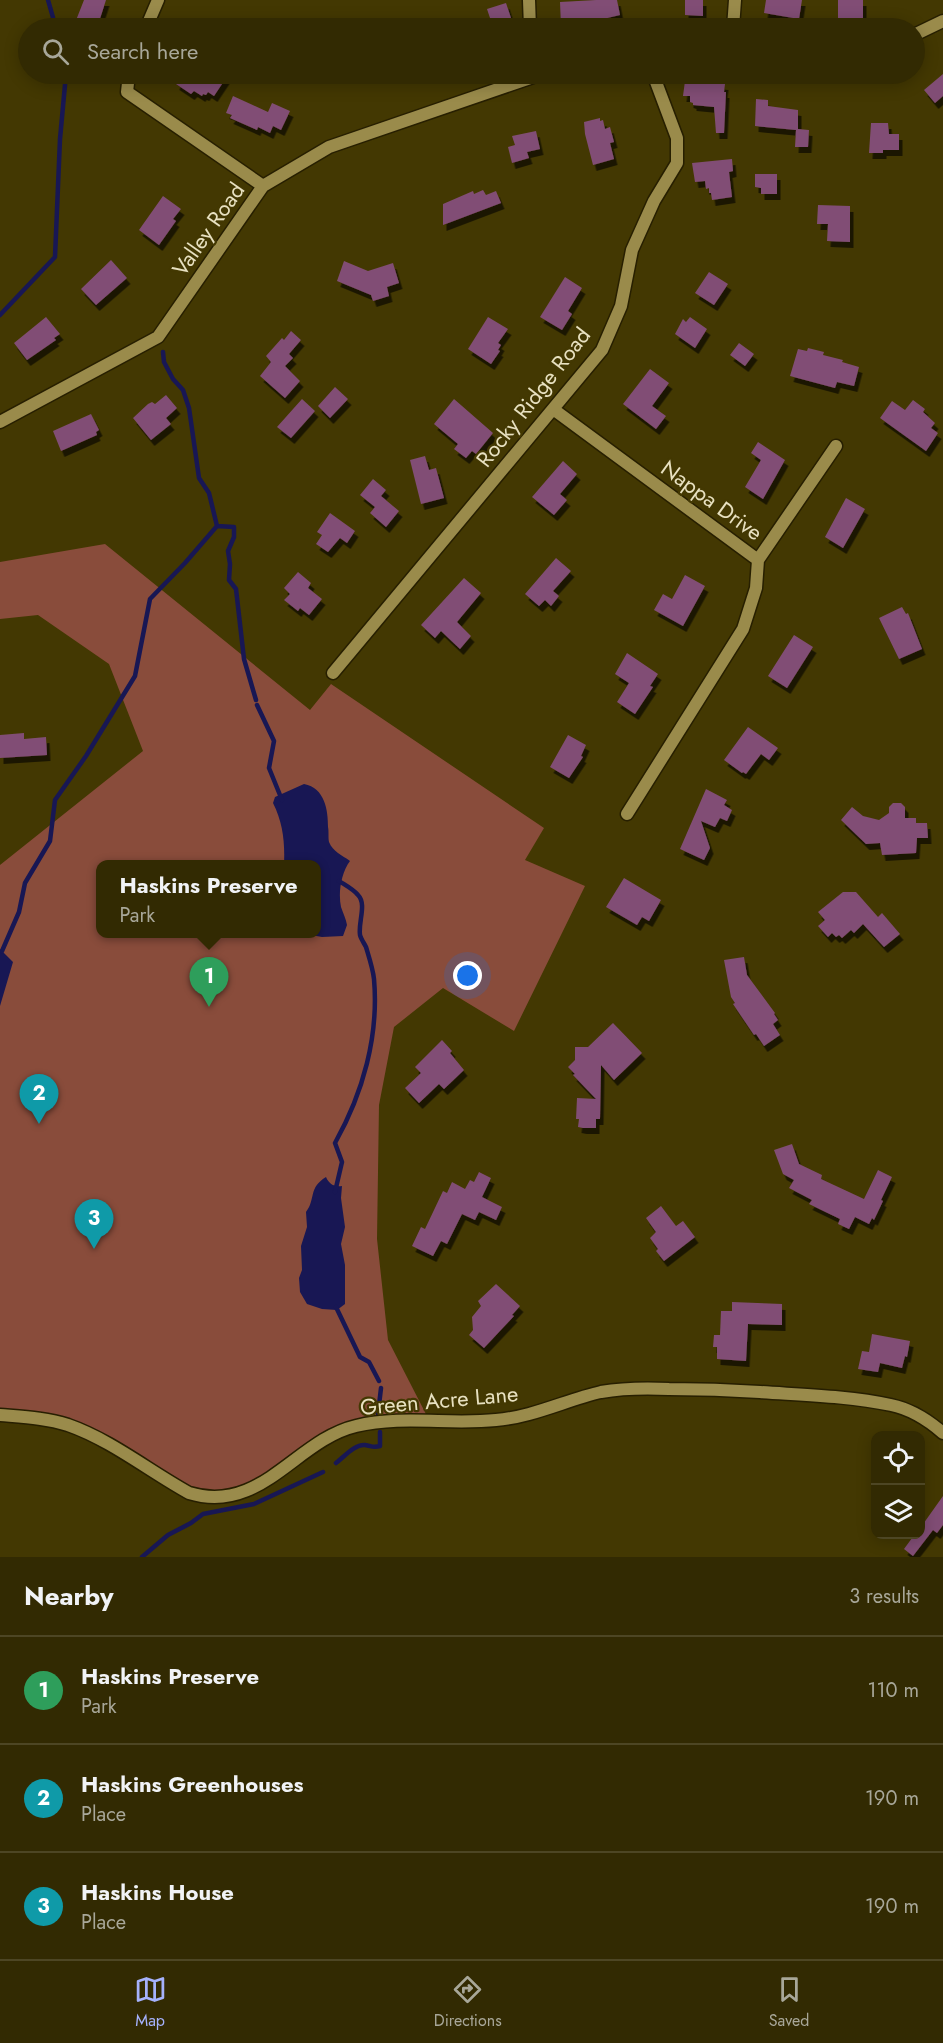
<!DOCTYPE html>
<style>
:root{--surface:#322a02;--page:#3a320c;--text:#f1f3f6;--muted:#a8a799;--line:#4d4624;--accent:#a5b1fc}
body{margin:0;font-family:Jost,sans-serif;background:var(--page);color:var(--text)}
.controls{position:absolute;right:18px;bottom:18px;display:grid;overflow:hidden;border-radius:12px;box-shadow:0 3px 15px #0003}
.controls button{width:54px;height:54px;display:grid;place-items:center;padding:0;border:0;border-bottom:2px solid var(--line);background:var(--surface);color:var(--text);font:30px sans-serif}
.you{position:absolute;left:468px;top:976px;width:21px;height:21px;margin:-15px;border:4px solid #fff;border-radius:50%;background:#1a73e8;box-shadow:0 0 0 9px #1a73e833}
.badge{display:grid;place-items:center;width:39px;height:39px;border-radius:50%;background:var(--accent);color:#fff;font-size:20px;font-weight:700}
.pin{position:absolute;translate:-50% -50px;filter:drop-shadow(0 2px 3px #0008)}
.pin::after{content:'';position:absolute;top:32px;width:21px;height:18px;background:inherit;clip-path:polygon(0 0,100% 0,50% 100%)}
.popup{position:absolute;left:96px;top:860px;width:225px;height:78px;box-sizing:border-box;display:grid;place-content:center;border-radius:12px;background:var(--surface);filter:drop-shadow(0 2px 4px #0005);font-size:20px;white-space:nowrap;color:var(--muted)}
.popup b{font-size:22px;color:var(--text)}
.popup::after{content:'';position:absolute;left:50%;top:100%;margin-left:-12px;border:12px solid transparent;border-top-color:var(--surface)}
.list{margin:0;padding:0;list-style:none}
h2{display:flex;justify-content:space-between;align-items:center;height:78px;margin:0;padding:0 24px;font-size:26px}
h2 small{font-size:20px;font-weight:400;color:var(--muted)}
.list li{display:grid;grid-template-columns:39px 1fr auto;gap:18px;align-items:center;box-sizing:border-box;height:108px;padding:0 24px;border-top:2px solid var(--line)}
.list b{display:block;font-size:22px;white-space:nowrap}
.list p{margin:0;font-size:20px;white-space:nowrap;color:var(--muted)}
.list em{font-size:20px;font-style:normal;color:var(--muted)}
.icon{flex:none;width:33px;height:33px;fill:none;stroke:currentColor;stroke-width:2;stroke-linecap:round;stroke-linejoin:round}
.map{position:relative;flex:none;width:943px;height:1557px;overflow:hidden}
.search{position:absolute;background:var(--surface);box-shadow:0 3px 15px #0003;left:18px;right:18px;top:18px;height:66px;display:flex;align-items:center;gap:15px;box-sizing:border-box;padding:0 21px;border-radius:33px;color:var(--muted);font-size:22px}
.sheet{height:402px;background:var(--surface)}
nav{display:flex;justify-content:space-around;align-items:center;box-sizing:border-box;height:84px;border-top:2px solid var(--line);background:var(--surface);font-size:16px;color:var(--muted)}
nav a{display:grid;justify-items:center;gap:3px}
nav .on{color:var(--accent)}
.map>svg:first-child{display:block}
</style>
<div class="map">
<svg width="943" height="1557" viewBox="0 0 943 1557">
<defs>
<filter id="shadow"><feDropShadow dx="3.5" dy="6" stdDeviation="0" flood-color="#0009"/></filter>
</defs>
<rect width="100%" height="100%" fill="#433802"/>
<path fill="#894c3b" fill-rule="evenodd" d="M105,544L310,710L331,684L544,828L525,860L585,886L514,1031L443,988L394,1027L379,1105L377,1239L388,1340L429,1420L335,1434L250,1489L203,1497L68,1425L0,1415V865L143,751L109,664L38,615L0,619V562ZM101,864H317V934H101Z"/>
<path fill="#181754" d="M304,784C325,788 328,810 328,827C329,831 328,838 329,842C333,852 342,855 350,861C341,873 338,893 341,907C343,913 346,919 347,925L343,936L322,937L306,934H317V864H284C285,842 283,823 273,803L275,797Z
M0,949L13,962L0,1006Z
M326,1177C329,1184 334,1187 342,1186L341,1198L345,1227L341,1244L345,1265V1304L337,1310L322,1309L307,1304L300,1292L299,1278L302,1270L301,1246L307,1227L306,1212C316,1199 308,1188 326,1177Z"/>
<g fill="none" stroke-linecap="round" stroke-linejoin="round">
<path stroke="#181754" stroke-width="4.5" d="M48,0L56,28
M0,315L55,257L60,139L66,74
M217,526L234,527V537L228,551L230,564L229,580L236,589L244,659L256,700
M257,705L274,741L269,768L282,800
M2,951L19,912L25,883L50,841L55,800L86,756L135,676L150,599L185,563L217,526L209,493L199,478L189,408L183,390L173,379L164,362L163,352
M335,1192L342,1162L335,1143C363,1093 379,1036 374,979C373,969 369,957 366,947C364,943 361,939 360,935C358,922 367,904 358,895C353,889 345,885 339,881
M336,1307L360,1357L369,1362L379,1381
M378,1414L381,1388
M336,1463C344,1457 355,1444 365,1445C372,1446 373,1448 380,1446V1432
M142,1557L168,1535L191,1523L203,1514L254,1504L323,1472"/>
</g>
<path fill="#814e74" filter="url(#shadow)" d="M84,0H106L97,28H73Z
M596,0H617L620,15L582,24V25L561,26L560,2Z
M685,0H703V16L685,15Z
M766,0H802L799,19L764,13Z
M838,0H863V22L838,21Z
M506,3L512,21L493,27L487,9Z
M166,74H219L226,78L214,96L208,92L206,95L203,94L202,96L194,91L191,94L176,84L177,81Z
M943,74V96L935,103L924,90Z
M685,81L725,84L724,92H726L724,133H716L714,107L693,105V103L690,102V96H683Z
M233,96L268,112L272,103L290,111L281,130L273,126L270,133L258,127L257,130L230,118L232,115L226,113Z
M756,99L768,100V106L798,110V129L809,130L808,147H795L796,130L755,126Z
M600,118V121L603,120L605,129L610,127L614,142L610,143L614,159L593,165L585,134L584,122Z
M871,123H888L889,134H899V150H883V153H869Z
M536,131L540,149L527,152L529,158L512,163L508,147L515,145L512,136Z
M732,159L733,171L729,172L732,197L712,200L711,193H709V188L706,189L705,181L695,182L692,163Z
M755,174H777V194H761V188L755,187Z
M483,190L486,195L496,191L501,203L443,225V204L473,191L474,194Z
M163,196L181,209L173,219L176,221L159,245L139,230Z
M818,205L850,206V242L827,241L828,224H817Z
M111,260L127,278L96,305L81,289Z
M344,261L368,271L393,263L399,283L387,287L389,296L373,301L371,295L337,281Z
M709,272L728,284L714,305L695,293Z
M565,277L582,288L568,311L572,314L562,330L540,317Z
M46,317L60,334L54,338L56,340L27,360L14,343Z
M488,317L508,329L498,343L501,345L498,350L500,351L491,364L468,349Z
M690,317L707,329L695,348L675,334L683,319L686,322Z
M291,331L301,340L289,354L293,358L285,366L300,381L285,398L260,376L271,362L266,356L282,338L284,340Z
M739,343L754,354L745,366L730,355Z
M808,348L824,352L823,355L843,360L842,362L859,367L854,386L837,382L835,388L790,376L798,349L807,351Z
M650,369L669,383L652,406L666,416L656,429L623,404Z
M335,387L348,399L330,418L318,406Z
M166,395L177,408L166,418L171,424L151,440L133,418L148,404L152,402L155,404Z
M302,399L315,411L291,438L277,427Z
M454,399L493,433L476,454L472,451L466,458L454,449L458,444L434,424Z
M913,400L925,409L923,412L935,423L931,428L938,433L926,451L880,418L892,401L905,410Z
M91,414L99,430L96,432L97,435L61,451L53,431Z
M758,442L785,460L763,499L745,487L761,460L751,453Z
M425,456L429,470L436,468L444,498L421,504L410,460Z
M563,461L577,474L560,494L567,500L554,515L532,497Z
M373,479L386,490L381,496L399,511L386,527L370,513L375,507L360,495Z
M846,498L865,509L843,548L825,537Z
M330,513L355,531L347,543L340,538L328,552L316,544L322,535L317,532Z
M556,558L571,571L553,591L559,596L551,606L545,600L539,606L525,594Z
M298,572L311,583L308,588L322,599L309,615L300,608L298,611L284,600L290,594L284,588Z
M685,575L705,586L683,626L654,610L663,594L672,599Z
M464,578L481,593L457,622L471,636L460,649L441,631L435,638L421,625Z
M902,607L906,614L908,613L922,649L899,659L879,618Z
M794,635L813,647L787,688L768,676Z
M627,653L658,674L650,686L653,687L635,714L617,702L629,683L615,674Z
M748,727L778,748L769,760L761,754L746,774L743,772L742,773L724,760Z
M24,733V739L46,737L47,755L0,758V735Z
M568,735L586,745L581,756L583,757L569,778L550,767Z
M706,789L727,800L724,805L732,810L727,821L720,818L715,827L701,821L710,848L704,860L680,849Z
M893,803H901L905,807V818H916V823H927L928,838H917L916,853L882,855L880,843L866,844L841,820L852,807L863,816L879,820L889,813V807Z
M624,878L661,900L649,921L642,917L637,925L606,907Z
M843,892H856L878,917L882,913L900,934L884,947L863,924L854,933L851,930L842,938L839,935L836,937L832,933L828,937L818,926L825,920L818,912Z
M744,957L747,975L775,1013L774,1014L778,1020L773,1024L780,1035L764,1046L756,1034L754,1035L733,1004L735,1003L731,997L724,960Z
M613,1023L642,1053L614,1080L601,1065L600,1119H596V1128H583L578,1127L579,1119H576L577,1098L596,1099L573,1075L575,1074L568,1067L575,1060V1047H588Z
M442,1040L452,1051L450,1053L464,1070L444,1089L439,1084L419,1103L405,1088L421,1073L415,1067Z
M792,1144L799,1164L822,1175L821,1179L864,1199L878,1170L892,1177L881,1200L883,1201L874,1220L872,1218L869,1224L855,1217L849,1229L838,1224L840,1219L809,1204L812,1200L789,1188L794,1180L783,1174L774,1150Z
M479,1172L491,1178L482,1197L502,1207L496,1220L479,1212L475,1220L462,1214L447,1244L441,1241L433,1256L412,1246L421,1227L425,1229L443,1191L447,1193L452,1182L465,1189L470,1180L474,1182Z
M661,1206L676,1226L683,1221L695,1237L664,1261L656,1251L658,1249L650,1238L656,1232L646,1218Z
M496,1284L520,1306L512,1315L514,1316L484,1348L469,1335L473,1330L472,1317L481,1306L478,1301Z
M732,1302L782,1304V1325L748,1324L746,1361L717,1359V1347H713L714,1335H720L721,1311H732Z
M872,1334L910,1341L907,1357L905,1356L902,1368L880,1363L878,1372L858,1369L862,1351L869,1352Z
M943,1496V1525L937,1533L933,1530L913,1556L904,1549L915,1534H921V1527Z"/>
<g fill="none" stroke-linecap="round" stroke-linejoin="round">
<defs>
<path id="street" d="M529,0L530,28
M146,28L158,0
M733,28L735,0
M914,35L943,21
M129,74L127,92L263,186
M553,409L758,560
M0,422L158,337L263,186L329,147L542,74
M758,560L836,446
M333,673L602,350L621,306L632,250L654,201L677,163V138L653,74
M627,814L743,629L756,588L758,560
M0,1415C23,1417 46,1418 68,1425C111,1440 149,1471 189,1493C261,1515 296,1440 356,1426C402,1415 450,1425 496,1420C533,1417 566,1400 601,1392C624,1388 647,1388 669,1389C700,1389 730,1390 760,1392C804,1395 849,1396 891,1405C911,1409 928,1420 943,1433"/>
</defs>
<use href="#street" stroke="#271f00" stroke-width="15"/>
<use href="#street" stroke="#9a8b4b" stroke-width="12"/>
</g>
<g text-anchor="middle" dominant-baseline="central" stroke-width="4.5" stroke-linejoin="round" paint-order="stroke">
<g font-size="22" fill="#e8e1c1" stroke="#433802">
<text transform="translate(208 229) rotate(-55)">Valley Road</text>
<text transform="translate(533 397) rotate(-52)">Rocky Ridge Road</text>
<text transform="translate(712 500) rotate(36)">Nappa Drive</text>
<text transform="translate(439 1400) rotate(-5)">Green Acre Lane</text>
</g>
</g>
</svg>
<div class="controls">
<button><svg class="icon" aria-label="locate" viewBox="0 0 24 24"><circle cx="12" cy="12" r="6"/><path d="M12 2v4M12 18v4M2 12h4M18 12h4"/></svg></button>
<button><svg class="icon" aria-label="layers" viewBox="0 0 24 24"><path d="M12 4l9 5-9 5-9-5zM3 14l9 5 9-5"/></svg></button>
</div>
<div class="you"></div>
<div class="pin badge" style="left:209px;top:1007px;background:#2e9e5b">1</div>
<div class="popup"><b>Haskins Preserve</b>Park</div>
<div class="pin badge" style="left:39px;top:1124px;background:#0f9aa8">2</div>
<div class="pin badge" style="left:94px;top:1249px;background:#0f9aa8">3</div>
<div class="search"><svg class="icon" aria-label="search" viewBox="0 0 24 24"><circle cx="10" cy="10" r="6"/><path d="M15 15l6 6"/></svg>Search here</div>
</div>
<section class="sheet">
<h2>Nearby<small>3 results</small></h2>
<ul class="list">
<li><span class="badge" style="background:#2e9e5b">1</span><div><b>Haskins Preserve</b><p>Park</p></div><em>110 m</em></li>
<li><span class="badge" style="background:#0f9aa8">2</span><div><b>Haskins Greenhouses</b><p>Place</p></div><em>190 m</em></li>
<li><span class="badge" style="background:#0f9aa8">3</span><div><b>Haskins House</b><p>Place</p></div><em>190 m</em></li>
</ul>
</section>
<nav>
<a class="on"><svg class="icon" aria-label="map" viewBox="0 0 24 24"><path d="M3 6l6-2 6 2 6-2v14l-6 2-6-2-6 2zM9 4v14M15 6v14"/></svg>Map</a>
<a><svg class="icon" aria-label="directions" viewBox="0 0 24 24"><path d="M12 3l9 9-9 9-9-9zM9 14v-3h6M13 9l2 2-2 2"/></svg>Directions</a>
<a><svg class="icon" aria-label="saved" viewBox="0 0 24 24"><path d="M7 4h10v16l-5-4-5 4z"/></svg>Saved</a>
</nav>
